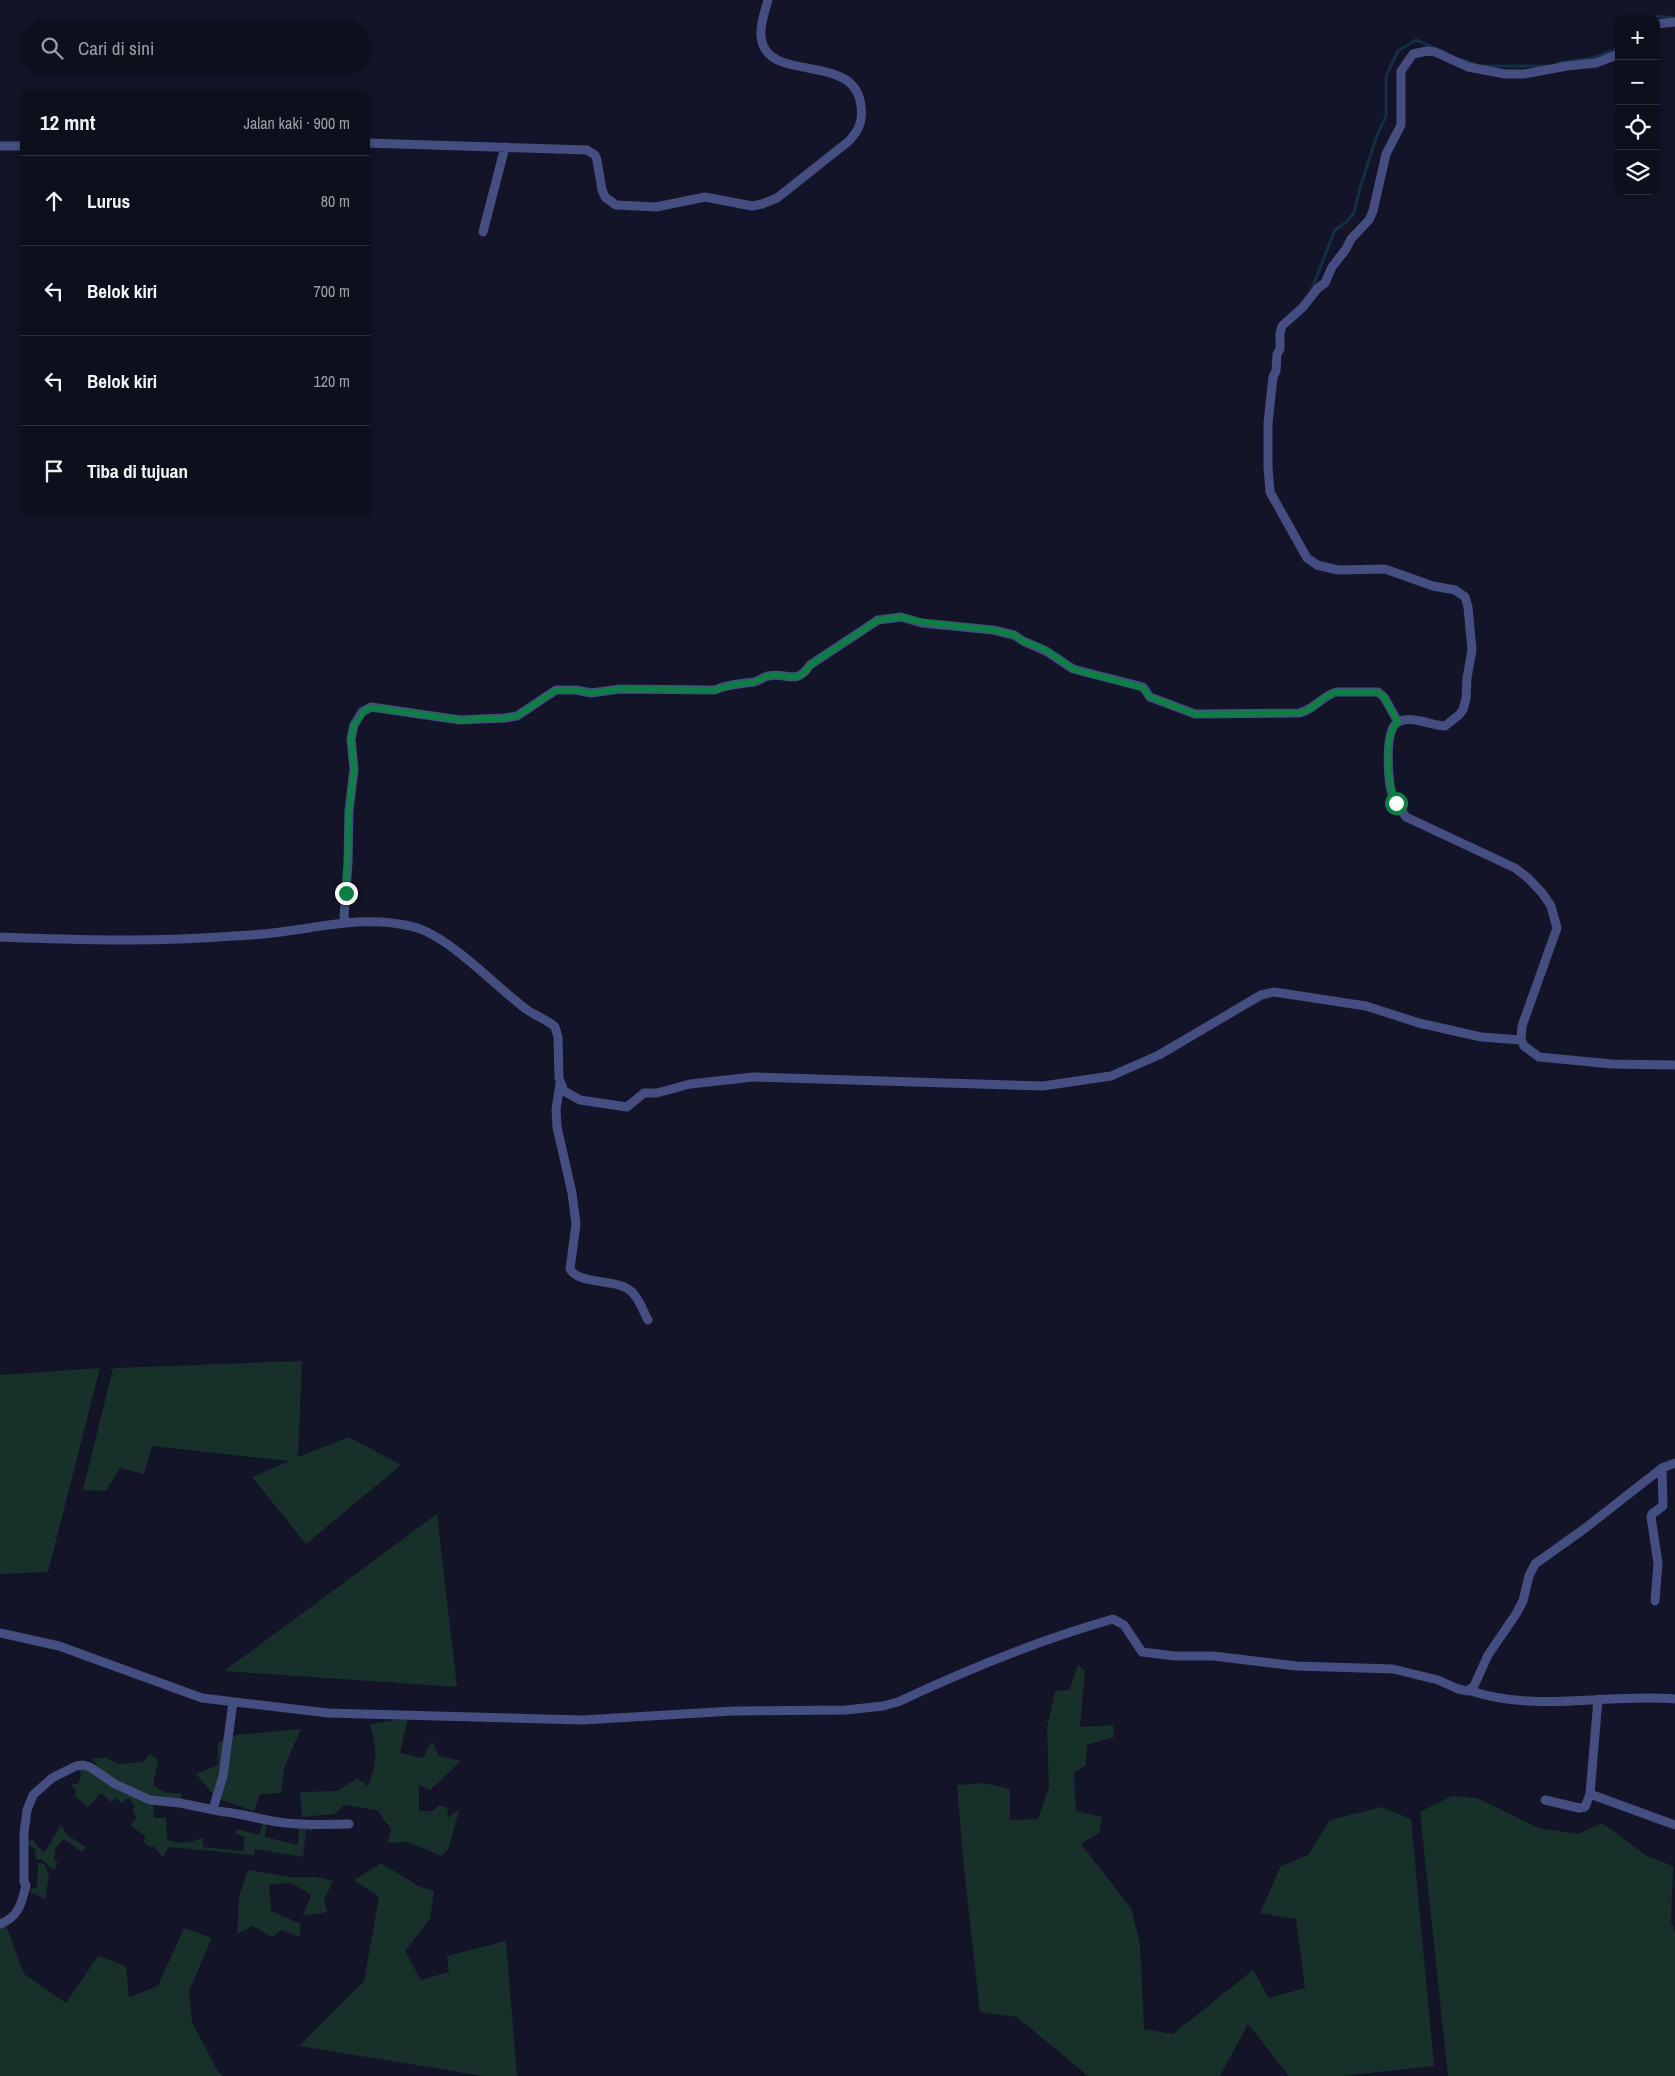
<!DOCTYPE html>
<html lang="id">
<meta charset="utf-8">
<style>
:root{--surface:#0e0f1d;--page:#1c1d2a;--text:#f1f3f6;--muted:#9b9ca4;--line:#2e2f3b}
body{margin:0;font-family:"Archivo Narrow",sans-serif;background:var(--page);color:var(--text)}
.controls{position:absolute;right:15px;top:15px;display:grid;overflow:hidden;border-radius:10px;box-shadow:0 1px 4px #0004}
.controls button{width:45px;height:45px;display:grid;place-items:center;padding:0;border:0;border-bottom:1px solid var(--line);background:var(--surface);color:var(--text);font:25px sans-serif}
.stop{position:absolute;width:15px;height:15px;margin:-11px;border:4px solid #0b8043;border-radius:50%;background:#fff}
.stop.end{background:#0b8043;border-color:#fff;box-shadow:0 1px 5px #0008}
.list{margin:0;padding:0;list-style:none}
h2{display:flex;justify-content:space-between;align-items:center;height:65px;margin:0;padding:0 20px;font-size:21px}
h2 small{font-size:16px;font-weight:400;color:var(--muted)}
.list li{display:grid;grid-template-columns:32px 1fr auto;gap:15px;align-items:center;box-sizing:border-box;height:90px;padding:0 20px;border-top:1px solid var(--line)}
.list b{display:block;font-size:19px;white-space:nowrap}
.list em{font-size:16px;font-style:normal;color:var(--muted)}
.icon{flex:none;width:28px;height:28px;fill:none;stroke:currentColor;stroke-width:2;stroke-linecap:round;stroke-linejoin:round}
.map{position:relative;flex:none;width:1675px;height:2076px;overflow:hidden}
.search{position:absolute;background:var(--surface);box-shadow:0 1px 4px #0004;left:20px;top:20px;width:350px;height:55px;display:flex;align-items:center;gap:12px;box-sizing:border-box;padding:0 18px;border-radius:28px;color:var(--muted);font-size:19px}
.panel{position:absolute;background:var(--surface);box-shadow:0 1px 4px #0004;left:20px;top:90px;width:350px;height:425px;border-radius:10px}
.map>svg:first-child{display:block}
</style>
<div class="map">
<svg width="1675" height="2076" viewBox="0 0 1675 2076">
<rect width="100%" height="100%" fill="#131427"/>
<path fill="#17302a" d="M302,1361L298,1457L349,1437L401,1465L306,1544L252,1477L289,1461L152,1446L144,1474L120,1468L106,1491L83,1490L113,1368Z
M100,1368L48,1572L0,1574V1375Z
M437,1514L457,1687L224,1671Z
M1078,1665L1085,1671L1080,1727L1113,1725L1114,1737L1087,1745L1086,1765L1074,1773L1076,1811L1102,1817L1099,1833L1081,1844L1131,1908L1140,1944L1144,2029L1173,2034L1253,1970L1269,1998L1305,1988L1296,1919L1260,1913L1281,1866L1308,1855L1330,1820L1382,1807L1411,1819L1434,2066L1341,2076H1289L1248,2024L1220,2076H1088L1017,2017L980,2012L964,1868L957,1785L983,1783L1010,1789V1820L1038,1819L1049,1787L1047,1728L1055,1691L1069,1690Z
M408,1718L400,1753L423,1758L432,1741L439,1756L461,1761L430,1790L419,1785V1811H433L439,1805L448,1808L447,1818L459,1810L448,1850L441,1856L408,1842L387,1843L391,1829L377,1810L344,1805L334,1814L302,1817L300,1792L337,1791L357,1778L368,1786C378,1761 377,1749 370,1724Z
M301,1729L284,1768L281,1793L260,1794L254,1811L216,1798L196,1774L218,1765V1743L236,1735Z
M150,1754L158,1760L153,1785L166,1793H181L182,1799L160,1802L106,1778L92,1759L105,1757L119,1764L143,1762Z
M78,1767H83L153,1804L154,1818H166L167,1840C182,1844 190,1844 203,1837V1847L243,1851L245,1837L236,1834L237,1829L259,1835L263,1822L267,1823L265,1837L298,1845L299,1826H313L312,1831L306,1830L303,1857L255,1849L254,1855H253L169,1847L163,1857L153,1846L151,1848L143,1842L146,1837L130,1825L137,1818L132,1809L135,1807L129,1798L121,1803L116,1798L111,1802L101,1793L88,1807L75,1796L76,1791L72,1786L73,1784H78L81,1774Z
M1452,1796L1477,1798L1538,1828L1578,1834L1602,1823L1647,1856L1673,1866L1671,1921L1675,1934V2076H1448L1420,1812Z
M61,1825L67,1835L86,1847L82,1852L63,1839L55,1849L54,1860L58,1863L54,1870L41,1859L36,1860L35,1849L27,1844L32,1839L44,1853Z
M38,1863L44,1864L49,1876L45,1899L27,1890L37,1887Z
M381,1863L420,1887L434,1891L430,1919L405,1951L421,1980L449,1972L447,1956L506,1941L517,2076H484L299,2046L364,1981L379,1897L354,1880Z
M248,1870L290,1877H317L333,1881L324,1900L327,1912L303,1916L311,1895L291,1883L269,1884L271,1911L301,1924L299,1937L281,1930L272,1937L253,1926L237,1934L239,1897Z
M5,1922L24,1974L66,2003L98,1956L126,1966L129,1997L158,1986L184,1928L212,1938L189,1991L192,2022L218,2072L223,2076H0V1924Z"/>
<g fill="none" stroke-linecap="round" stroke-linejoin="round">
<path stroke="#142f45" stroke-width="3" d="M1654,19L1658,16L1674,18
M1461,59L1476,65
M1559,63L1593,58L1619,48
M1482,66H1546
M1311,291L1335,230L1345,223L1354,213L1360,188L1376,138L1386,116V76L1398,51L1416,40L1446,53"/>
<path stroke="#444e80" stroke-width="9" d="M1656,24L1675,22
M1619,54L1596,63L1567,66L1524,74H1505L1468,67L1435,52L1427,51L1413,54L1401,71V125L1386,154L1373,211L1369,220L1351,239L1346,249L1332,267L1325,283L1318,288L1303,307L1282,326L1280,333V349L1277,354L1276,371L1273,377L1268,423V467L1270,492L1307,558L1317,565L1338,570L1385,569L1433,586L1455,590L1465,597L1468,607L1472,650L1467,678L1466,699L1463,710L1459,715L1445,726C1431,725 1410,715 1398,722C1384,729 1388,781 1392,794C1395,802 1401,810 1406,817L1515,868L1528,878L1543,894L1551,906L1557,928L1522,1026L1521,1040L1524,1046L1539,1057L1612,1064L1675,1065
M366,143L587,150L595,155L597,160L602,190L605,197L616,205L656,207L705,197L752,206L762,204L777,198L849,141C859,130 863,121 861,106C856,56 783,79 765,49C756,34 764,15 768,0
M0,146H24
M483,232L505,147
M346,922L344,917L348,863L349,811L354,769L351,739L354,725L362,712L371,707L460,720L504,718L517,716L556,690H576L591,693L620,689L715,690C727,684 741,684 754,682C759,681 763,677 768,676C788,672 796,686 810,665L878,620L901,617L922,623L993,630L1014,635L1023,641L1046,651L1073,669L1143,687L1150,697L1195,714L1299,713C1314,710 1322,696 1336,692H1378L1384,697L1398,722
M0,937C78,940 156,942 234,936C247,935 259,935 272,933C320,928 366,914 414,927C449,936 496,987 526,1009C535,1016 547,1019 555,1027L558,1037L559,1078L564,1091L580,1100L627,1107L644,1093H657L690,1084L753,1077L1043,1086L1111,1076L1159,1055L1261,995L1274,992L1366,1006L1419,1023L1481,1037L1521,1040
M560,1084L556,1109L557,1127L572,1193L576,1224L570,1269C578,1285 618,1278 632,1292C640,1300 643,1311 648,1320
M1655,1601L1658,1563L1651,1517L1652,1514L1663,1506L1662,1468
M0,1633L59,1646L202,1698L328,1713L583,1720L733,1711L846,1710L883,1706L898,1702C968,1669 1039,1640 1113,1619L1124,1625L1142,1652L1175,1656H1213L1296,1666L1393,1669L1438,1680L1458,1689L1468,1691L1474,1686L1488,1655L1516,1614L1523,1601L1529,1576L1535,1564L1584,1529L1662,1468L1675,1463
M1471,1691C1538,1713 1606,1693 1675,1699
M1590,1794L1675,1825
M1545,1800L1579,1808L1585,1807L1590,1794L1598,1699
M213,1809L223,1776L233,1702
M0,1924C19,1917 22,1902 26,1885L24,1882V1833L27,1810L33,1795L52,1778L76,1766L83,1765L90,1767L115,1784L150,1800L180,1803L224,1812C229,1811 269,1821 278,1822C301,1826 326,1824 349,1824"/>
</g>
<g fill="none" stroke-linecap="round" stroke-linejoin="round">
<path stroke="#0b8043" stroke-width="6" d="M346,893L349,811L354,769L351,739L354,725L366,709L377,708L460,720L504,718L517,716L556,690H576L591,693L620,689L716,690C727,684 741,684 754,682C759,681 763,677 768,676C788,672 796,686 810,665L878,620L901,617L922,622L993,630L1014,635L1023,641L1046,650L1073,669L1143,688L1150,697L1195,714L1299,713C1314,710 1322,696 1336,692H1378L1384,697L1398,722C1381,738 1388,783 1396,803"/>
</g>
</svg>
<div class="controls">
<button>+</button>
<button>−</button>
<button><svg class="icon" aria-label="locate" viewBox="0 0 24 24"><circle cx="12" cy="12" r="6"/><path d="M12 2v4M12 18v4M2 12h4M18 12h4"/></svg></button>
<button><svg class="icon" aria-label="layers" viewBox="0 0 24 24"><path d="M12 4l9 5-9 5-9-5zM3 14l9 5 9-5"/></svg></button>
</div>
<div class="stop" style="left:1396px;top:803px"></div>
<div class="stop end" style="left:346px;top:893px"></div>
<div class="search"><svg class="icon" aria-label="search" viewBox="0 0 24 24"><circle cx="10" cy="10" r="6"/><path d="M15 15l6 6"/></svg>Cari di sini</div>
<section class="panel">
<h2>12 mnt<small>Jalan kaki · 900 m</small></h2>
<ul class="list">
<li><svg class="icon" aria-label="ahead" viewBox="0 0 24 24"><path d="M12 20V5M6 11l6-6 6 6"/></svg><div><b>Lurus</b></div><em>80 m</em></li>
<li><svg class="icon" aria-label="left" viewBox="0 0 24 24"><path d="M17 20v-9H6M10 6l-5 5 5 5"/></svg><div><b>Belok kiri</b></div><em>700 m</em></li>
<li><svg class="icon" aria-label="left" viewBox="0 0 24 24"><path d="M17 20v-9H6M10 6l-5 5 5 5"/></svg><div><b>Belok kiri</b></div><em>120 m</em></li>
<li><svg class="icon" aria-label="arrive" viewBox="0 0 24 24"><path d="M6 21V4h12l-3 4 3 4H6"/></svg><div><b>Tiba di tujuan</b></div></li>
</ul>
</section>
</div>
